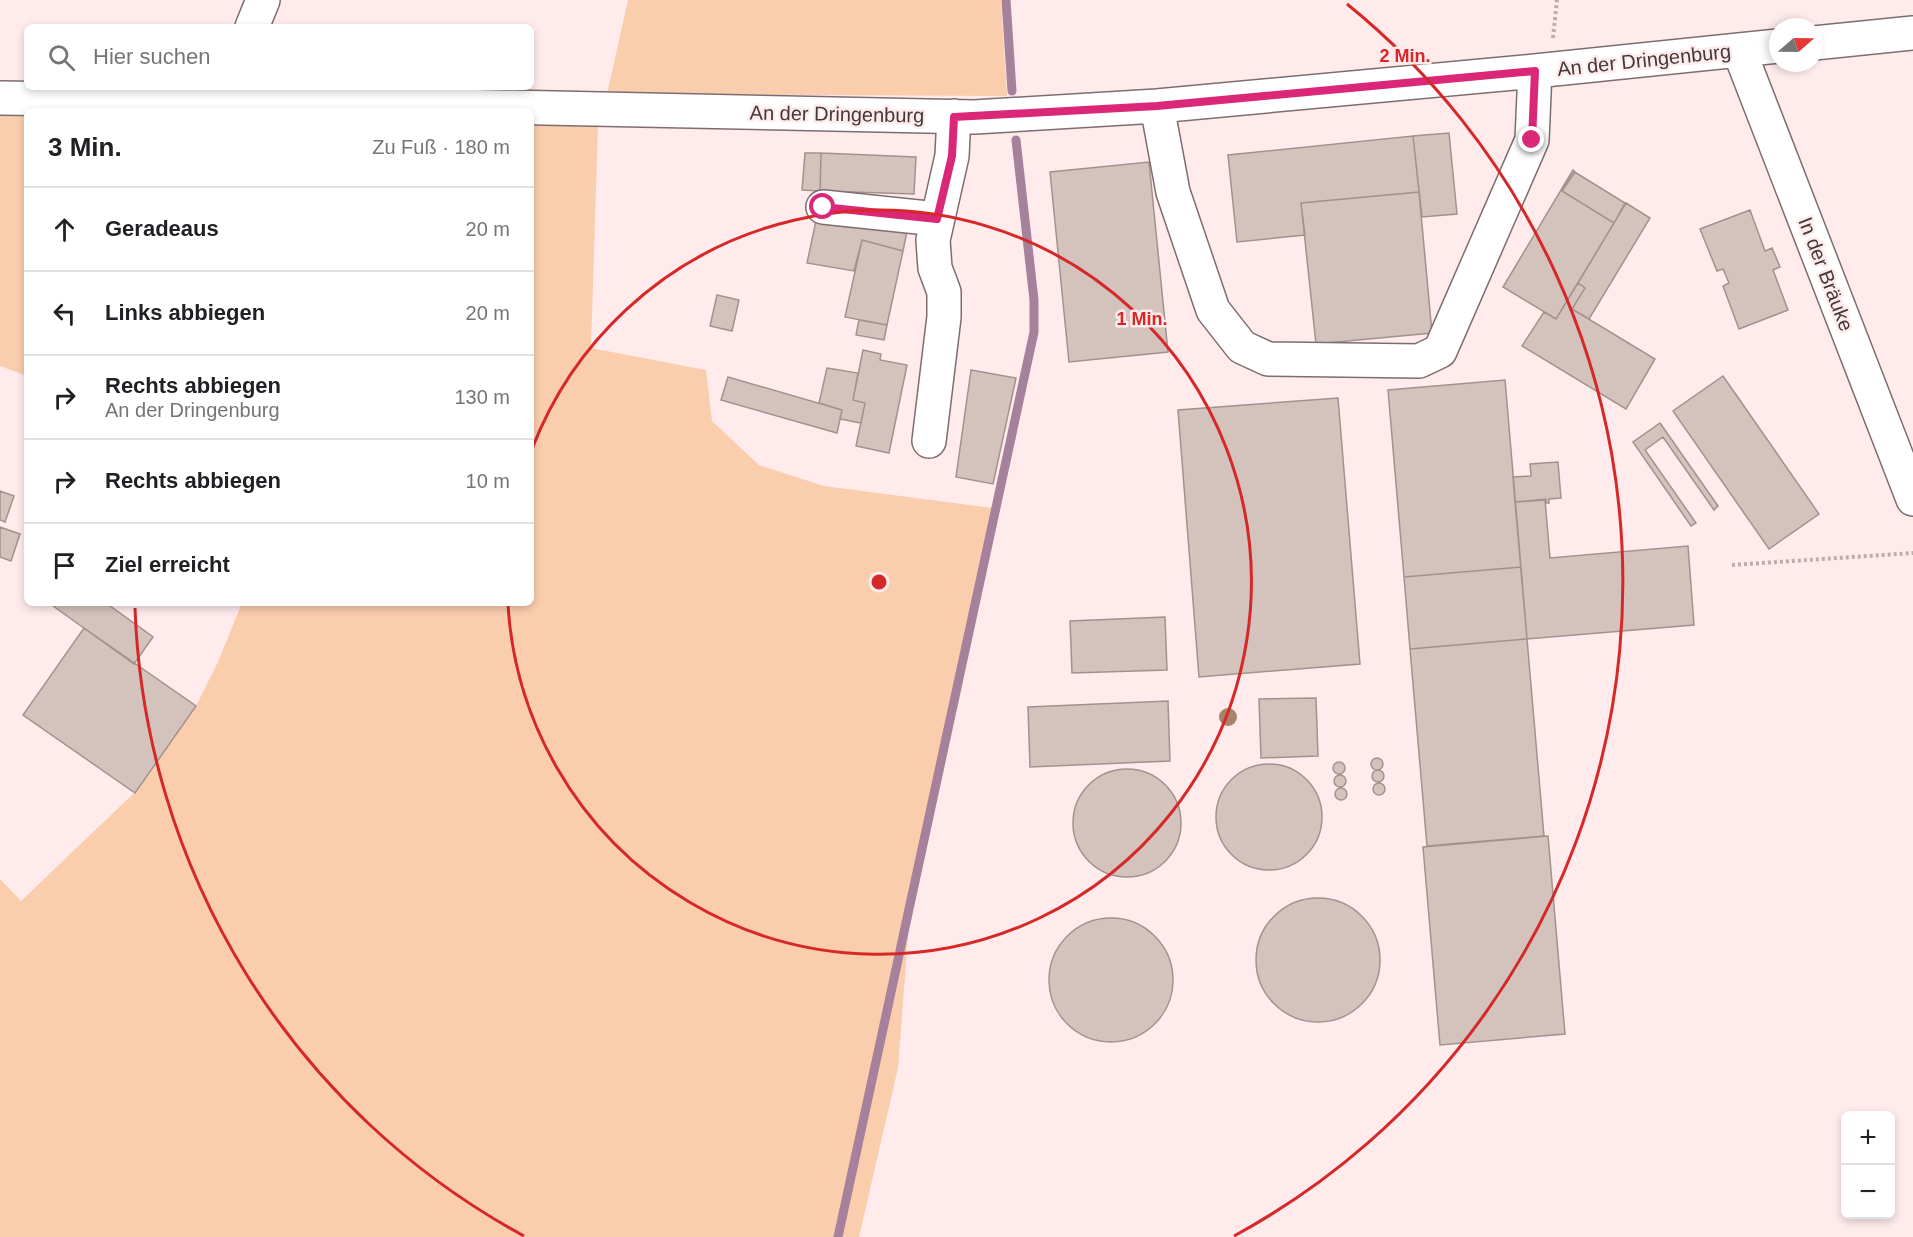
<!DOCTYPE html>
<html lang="de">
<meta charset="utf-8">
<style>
:root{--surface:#fff;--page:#f2f2f2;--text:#202124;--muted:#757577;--line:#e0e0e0}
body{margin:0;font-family:Arial,sans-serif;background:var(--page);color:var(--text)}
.controls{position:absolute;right:18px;bottom:18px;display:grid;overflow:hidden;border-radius:9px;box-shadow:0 3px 9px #0003}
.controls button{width:54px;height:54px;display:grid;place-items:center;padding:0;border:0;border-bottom:2px solid var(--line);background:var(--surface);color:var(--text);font:30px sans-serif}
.compass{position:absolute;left:1769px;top:18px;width:54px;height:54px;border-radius:50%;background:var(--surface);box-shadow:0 3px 9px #0003;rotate:70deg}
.stop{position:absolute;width:18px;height:18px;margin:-14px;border:4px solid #db2777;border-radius:50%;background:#fff}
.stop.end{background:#db2777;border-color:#fff;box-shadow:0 2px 6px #0008}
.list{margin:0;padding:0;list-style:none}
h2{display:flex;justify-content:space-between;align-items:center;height:78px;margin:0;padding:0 24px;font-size:26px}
h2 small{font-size:20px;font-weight:400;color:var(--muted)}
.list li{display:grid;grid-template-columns:39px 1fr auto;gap:18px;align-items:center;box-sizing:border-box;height:84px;padding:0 24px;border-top:2px solid var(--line)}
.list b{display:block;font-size:22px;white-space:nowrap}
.list p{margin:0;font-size:20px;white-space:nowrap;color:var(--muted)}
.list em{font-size:20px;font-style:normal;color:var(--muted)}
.icon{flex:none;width:33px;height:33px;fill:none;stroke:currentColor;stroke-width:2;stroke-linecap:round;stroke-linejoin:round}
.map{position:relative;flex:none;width:1913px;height:1237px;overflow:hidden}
.search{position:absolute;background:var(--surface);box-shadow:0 3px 9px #0003;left:24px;top:24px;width:510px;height:66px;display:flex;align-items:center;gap:15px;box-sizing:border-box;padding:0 21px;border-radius:9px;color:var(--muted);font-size:22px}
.panel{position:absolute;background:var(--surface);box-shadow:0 3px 9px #0003;left:24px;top:108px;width:510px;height:498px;border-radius:9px}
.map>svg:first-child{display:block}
</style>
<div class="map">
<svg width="1913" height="1237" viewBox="0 0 1913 1237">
<rect width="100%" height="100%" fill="#ffebeb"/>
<path fill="#facdad" d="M628,0H1001L1007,96L607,94Z
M0,114H27V376L0,366Z
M531,123H598L591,348L706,370L712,421L759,465L824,486L992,508L910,910L898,1068L859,1237H0V879L21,901L134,793L196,706L218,662L242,603H531Z"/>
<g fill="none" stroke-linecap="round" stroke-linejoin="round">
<path stroke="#a5819b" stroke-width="9" d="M1006,0L1012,91
M838,1237L1034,332V300L1016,140"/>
</g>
<path fill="#d4c2bd" stroke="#a2928d" stroke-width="1.5" d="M1449,133L1457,214L1422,217L1413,136Z
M1413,136L1419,192L1301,203L1305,235L1237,242L1228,155Z
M805,153H821L820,191L802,190Z
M821,153L916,157L914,194L820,191Z
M1149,162L1168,352L1069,362L1050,172Z
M1573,170L1575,172L1562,191L1614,223L1556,319L1503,287Z
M1573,171L1625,203L1614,223L1562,191Z
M1419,192L1432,333L1316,344L1301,203Z
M1626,203L1650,218L1589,319L1572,309L1585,288L1578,283Z
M1750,210L1765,251L1772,248L1780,267L1773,270L1788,310L1739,329L1723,286L1729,283L1723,269L1717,271L1700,229Z
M817,216L907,231L903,251L862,240L854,271L807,263Z
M862,240L903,251L887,325L845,317Z
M1578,283L1585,288L1572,309L1655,359L1626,409L1522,346L1544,312L1556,319Z
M717,295L739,300L732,331L710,326Z
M859,320L887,325L884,340L856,335Z
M863,350L881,354L880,360L907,365L889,453L856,446L865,403L853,400Z
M827,368L858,373L853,400L865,403L861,423L840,419L842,410L819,403Z
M971,370L1016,378L993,484L956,477Z
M1723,376L1819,514L1769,549L1673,411Z
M728,377L842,410L837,433L721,400Z
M1505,380L1521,567L1404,577L1388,390Z
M1338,398L1360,664L1199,677L1178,410Z
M1660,423L1718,506L1714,510L1663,437L1645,450L1696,523L1691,526L1633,442Z
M1558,462L1561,498L1549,499V503H1546V499L1515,502L1513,477L1531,476L1530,464Z
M0,491L14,496L5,522L0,520Z
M1545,500L1550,558L1688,546L1694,625L1527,639L1515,502Z
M0,527L20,534L11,561L0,557Z
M1521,567L1527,639L1410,649L1404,577Z
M49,603H106L153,637L134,664Z
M1165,617L1167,670L1072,673L1070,621Z
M84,628L196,706L135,793L23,715Z
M1527,639L1544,836L1427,846L1410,649Z
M1316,698L1318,756L1261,758L1259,699Z
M1168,701L1170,761L1030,767L1028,707Z
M1371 764a6 6 0 1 1 12 0a6 6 0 1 1-12 0Z
M1333 768a6 6 0 1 1 12 0a6 6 0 1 1-12 0Z
M1216 817a53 53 0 1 1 106 0a53 53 0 1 1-106 0Z
M1073 823a54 54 0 1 1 108 0a54 54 0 1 1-108 0Z
M1372 776a6 6 0 1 1 12 0a6 6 0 1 1-12 0Z
M1334 781a6 6 0 1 1 12 0a6 6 0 1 1-12 0Z
M1373 789a6 6 0 1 1 12 0a6 6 0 1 1-12 0Z
M1335 794a6 6 0 1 1 12 0a6 6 0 1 1-12 0Z
M1548,836L1565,1034L1440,1045L1423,847Z
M1256 960a62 62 0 1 1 124 0a62 62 0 1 1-124 0Z
M1049 980a62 62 0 1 1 124 0a62 62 0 1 1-124 0Z"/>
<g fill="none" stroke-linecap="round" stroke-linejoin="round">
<defs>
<path id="minor" d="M252,27L263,0
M1814,43L1913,33
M1739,50L1913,499
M0,98L219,101L974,117L1157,106L1535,71L1778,46
M1157,106L1173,192L1213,310L1242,347L1268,359L1419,361L1440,351L1532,140L1535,71
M823,207L937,219
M929,441L944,317V292L935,268L933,240L952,156L954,116"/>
</defs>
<use href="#minor" stroke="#7e6d6e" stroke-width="36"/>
<path stroke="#bcadad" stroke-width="4" stroke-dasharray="3 3" stroke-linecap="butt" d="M1553,38L1557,0
M1732,565L1913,553"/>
<use href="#minor" stroke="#fff" stroke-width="33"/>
</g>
<circle fill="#a6846a" cx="1228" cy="717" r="9"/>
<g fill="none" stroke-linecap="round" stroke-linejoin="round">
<path stroke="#db2777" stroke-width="8" d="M823,207L937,219L952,156L954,117L1157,106L1535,71L1532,140"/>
</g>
<g fill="none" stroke="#d62828" stroke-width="3">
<path d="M532 449A372 372 0 1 1 508 605"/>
<path d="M524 1236A744 744 0 0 1 135 608M1347 4A744 744 0 0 1 1234 1236"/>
</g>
<g text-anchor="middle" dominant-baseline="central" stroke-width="5" stroke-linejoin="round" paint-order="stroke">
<g font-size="20" fill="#423a3a" stroke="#ffebeb">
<text transform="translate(1644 60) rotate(-6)">An der Dringenburg</text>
<text transform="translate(837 114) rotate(1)">An der Dringenburg</text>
<text transform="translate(1826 274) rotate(69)">In der Bräuke</text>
</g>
</g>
<circle cx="879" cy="582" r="9" fill="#d62828" stroke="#ffebeb" stroke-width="3"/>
<g font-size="18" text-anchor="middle" font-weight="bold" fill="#d62828" stroke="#ffebeb" stroke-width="5" stroke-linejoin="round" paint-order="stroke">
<text x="1405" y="62">2 Min.</text>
<text x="1142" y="325">1 Min.</text>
</g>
</svg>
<div class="controls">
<button>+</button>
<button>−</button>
</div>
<svg class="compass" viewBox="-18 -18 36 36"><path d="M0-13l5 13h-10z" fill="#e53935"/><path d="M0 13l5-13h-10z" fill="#757577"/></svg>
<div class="stop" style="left:823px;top:207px"></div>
<div class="stop end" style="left:1532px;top:140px"></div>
<div class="search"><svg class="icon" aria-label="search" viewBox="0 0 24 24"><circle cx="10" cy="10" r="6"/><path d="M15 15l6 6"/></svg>Hier suchen</div>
<section class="panel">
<h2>3 Min.<small>Zu Fuß · 180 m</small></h2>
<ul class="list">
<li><svg class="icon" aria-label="ahead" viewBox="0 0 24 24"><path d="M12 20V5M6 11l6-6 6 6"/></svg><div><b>Geradeaus</b></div><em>20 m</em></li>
<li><svg class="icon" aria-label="left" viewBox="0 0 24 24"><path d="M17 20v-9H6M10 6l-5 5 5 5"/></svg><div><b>Links abbiegen</b></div><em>20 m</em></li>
<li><svg class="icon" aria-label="right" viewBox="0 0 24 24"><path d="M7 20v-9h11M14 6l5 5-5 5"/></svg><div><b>Rechts abbiegen</b><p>An der Dringenburg</p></div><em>130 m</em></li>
<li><svg class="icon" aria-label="right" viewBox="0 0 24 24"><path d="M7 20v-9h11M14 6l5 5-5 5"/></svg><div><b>Rechts abbiegen</b></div><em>10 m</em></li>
<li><svg class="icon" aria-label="arrive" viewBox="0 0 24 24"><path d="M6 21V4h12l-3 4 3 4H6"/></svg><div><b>Ziel erreicht</b></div></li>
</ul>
</section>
</div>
